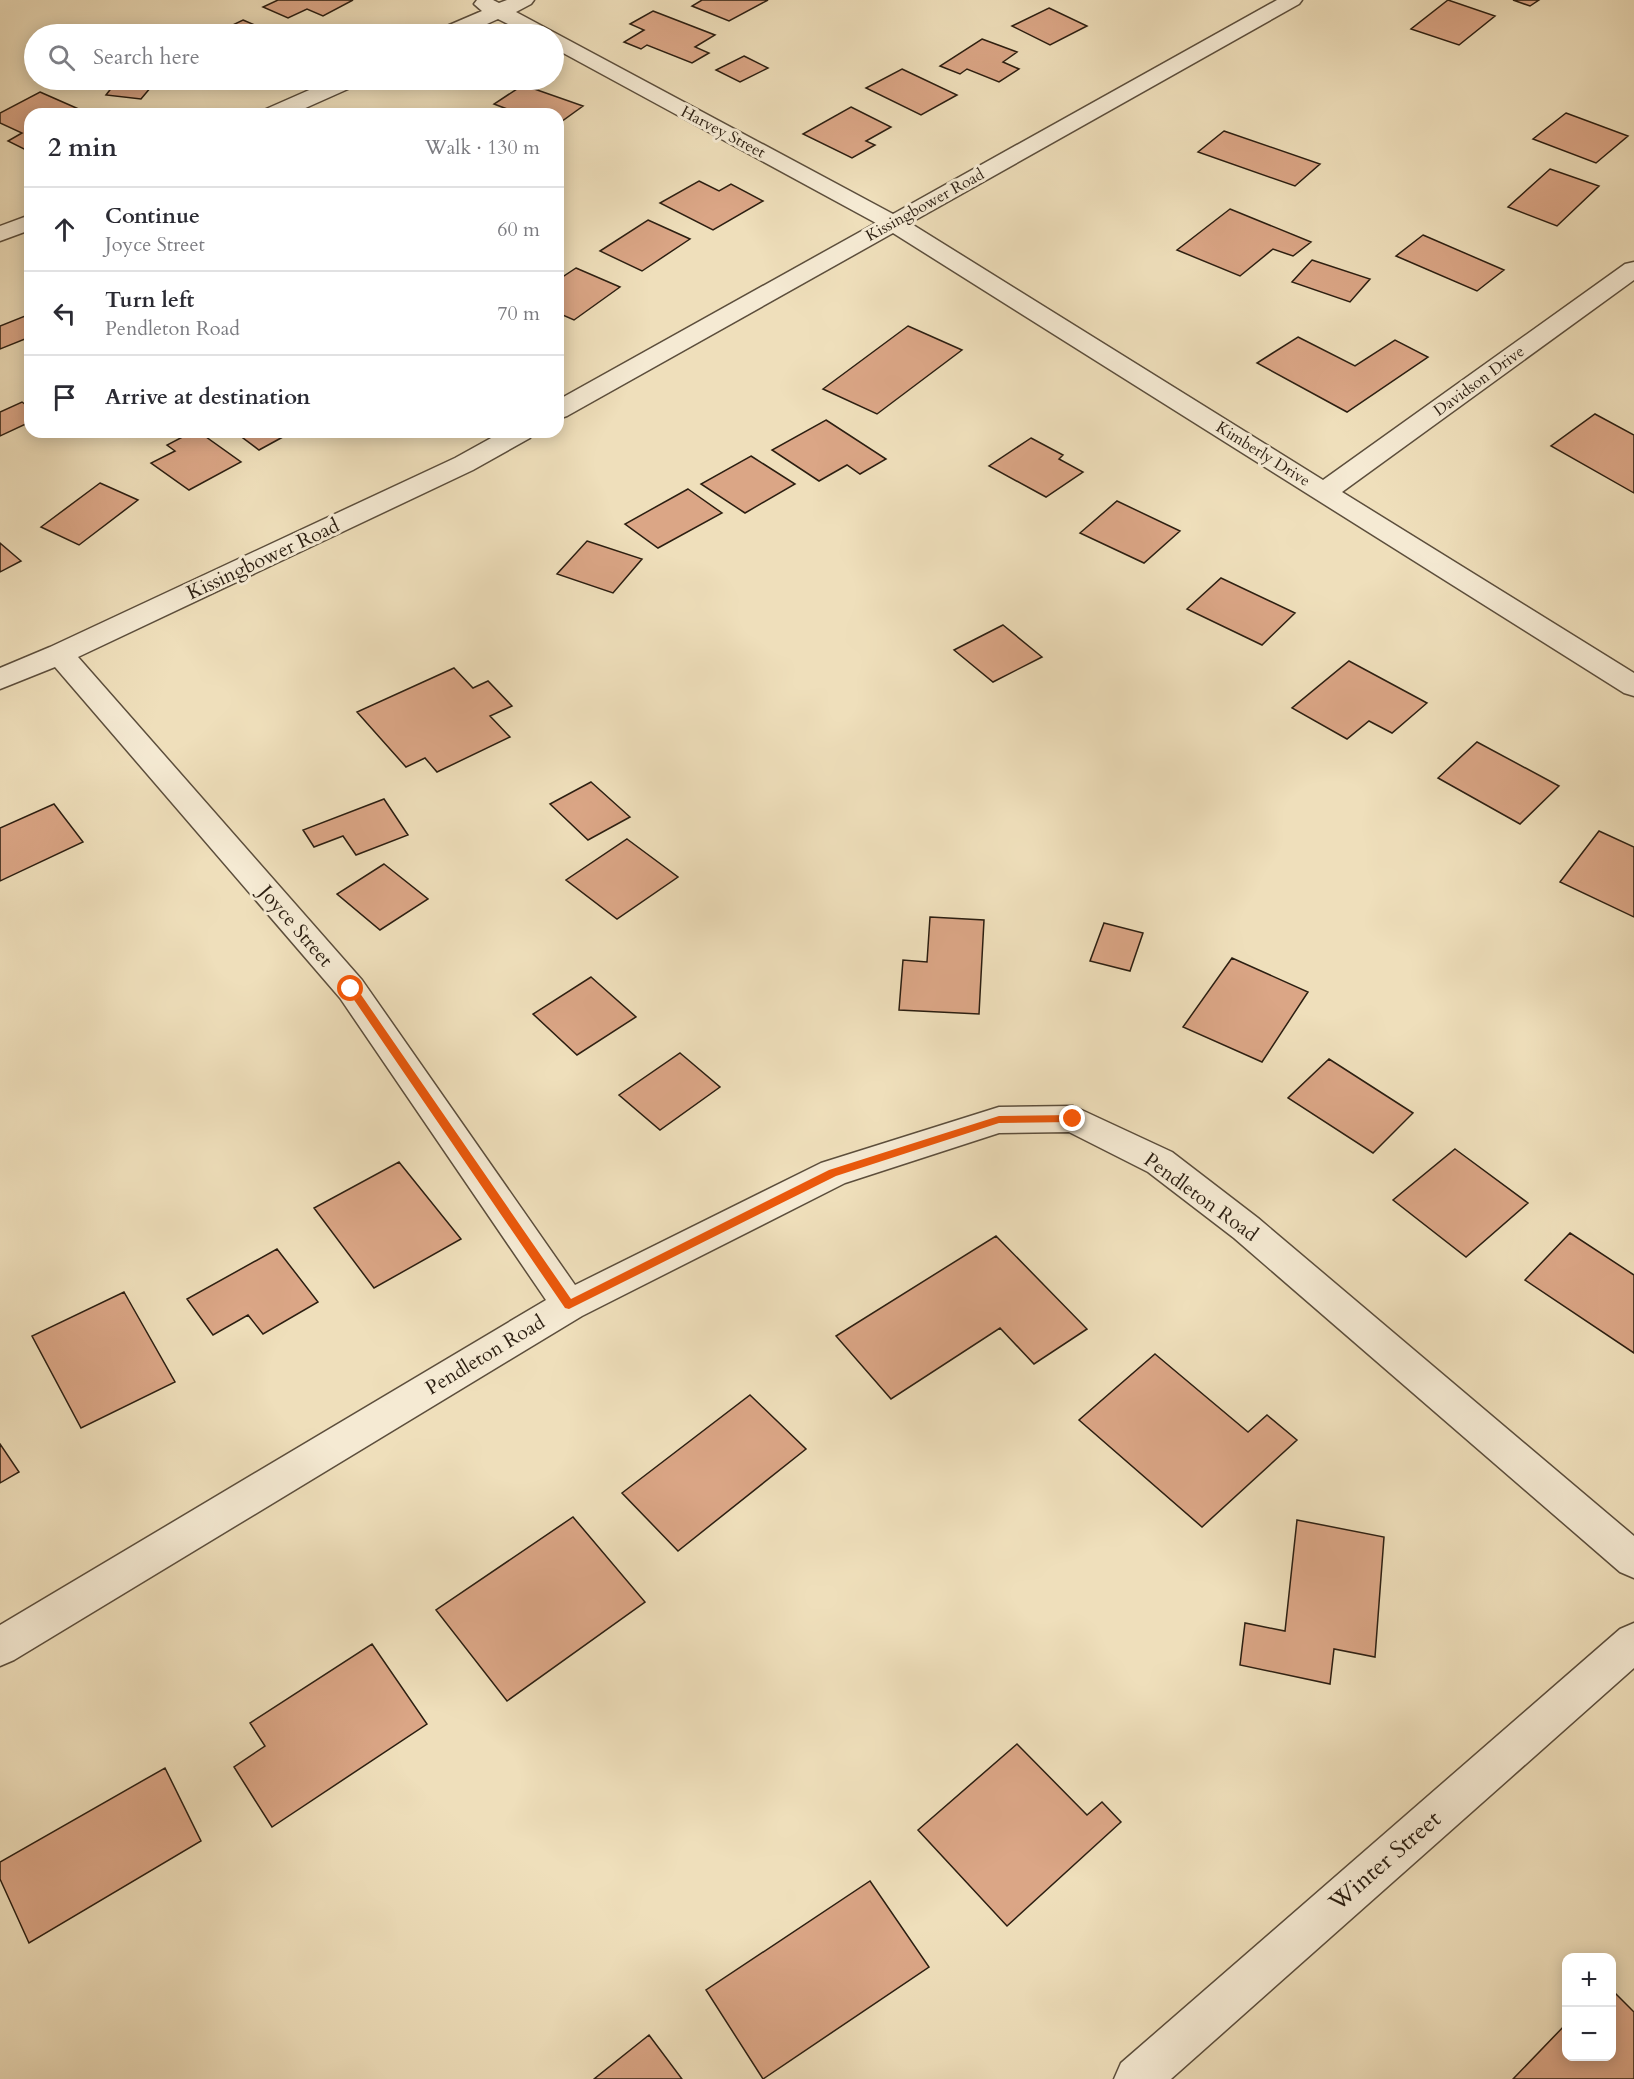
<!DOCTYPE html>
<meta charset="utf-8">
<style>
:root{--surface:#fff;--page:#f7f7f7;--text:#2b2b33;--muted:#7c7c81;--line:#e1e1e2}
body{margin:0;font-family:Cardo,serif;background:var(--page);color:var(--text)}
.controls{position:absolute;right:18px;bottom:18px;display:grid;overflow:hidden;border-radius:12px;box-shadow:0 3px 15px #0003}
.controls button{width:54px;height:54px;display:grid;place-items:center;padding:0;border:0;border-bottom:2px solid var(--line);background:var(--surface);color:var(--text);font:30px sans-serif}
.stop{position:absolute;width:18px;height:18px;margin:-14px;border:4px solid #ea580c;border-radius:50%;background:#fff}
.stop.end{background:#ea580c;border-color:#fff;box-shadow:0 2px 6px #0008}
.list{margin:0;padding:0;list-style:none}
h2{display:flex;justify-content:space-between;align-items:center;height:78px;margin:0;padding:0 24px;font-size:26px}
h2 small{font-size:20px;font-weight:400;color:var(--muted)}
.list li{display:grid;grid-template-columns:39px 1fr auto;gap:18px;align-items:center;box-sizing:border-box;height:84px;padding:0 24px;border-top:2px solid var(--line)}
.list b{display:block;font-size:22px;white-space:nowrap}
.list p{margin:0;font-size:20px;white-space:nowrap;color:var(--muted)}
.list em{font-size:20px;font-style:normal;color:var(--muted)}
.icon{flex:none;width:33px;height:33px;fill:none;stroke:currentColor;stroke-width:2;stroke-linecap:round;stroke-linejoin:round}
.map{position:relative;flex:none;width:1634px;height:2079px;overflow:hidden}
.search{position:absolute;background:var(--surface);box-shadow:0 3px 15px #0003;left:24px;top:24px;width:540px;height:66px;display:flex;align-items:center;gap:15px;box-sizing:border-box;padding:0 21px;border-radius:33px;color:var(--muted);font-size:22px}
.panel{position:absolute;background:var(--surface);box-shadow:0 3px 15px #0003;left:24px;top:108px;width:540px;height:330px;border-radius:18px}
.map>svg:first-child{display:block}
</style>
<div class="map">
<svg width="1634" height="2079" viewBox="0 0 1634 2079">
<rect width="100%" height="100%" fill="#efdfbb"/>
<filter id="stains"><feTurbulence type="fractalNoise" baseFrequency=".00333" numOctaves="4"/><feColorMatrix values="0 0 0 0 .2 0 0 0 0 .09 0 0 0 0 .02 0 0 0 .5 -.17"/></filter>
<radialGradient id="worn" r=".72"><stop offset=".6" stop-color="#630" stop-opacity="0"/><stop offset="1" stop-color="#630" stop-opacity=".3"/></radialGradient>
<path fill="#dba686" stroke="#2b1e11" stroke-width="1.5" d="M278,0H353L323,16L307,9L288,18L263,7Z
M702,0H768L729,21L692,6Z
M1448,0L1495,16L1459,45L1411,29Z
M1513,0H1539L1530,6Z
M1049,8L1087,26L1050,45L1012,26Z
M653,11L715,35L695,47L709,53L692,63L647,45L641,49L624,42L644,30L630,24Z
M243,20L276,34H214Z
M982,39L1017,52L1003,62L1019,69L999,82L967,69L960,74L940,66Z
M744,56L768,68L740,82L716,70Z
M902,69L957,95L921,115L866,88Z
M105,80H146L156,81L141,99L106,95L113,86L101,84Z
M523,85L583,106L558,124V114H520L494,104Z
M40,92L90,114H30V148L26,150L8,141L22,133L0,123V113Z
M851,107L891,127L866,141L875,145L852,158L803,134Z
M1566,113L1628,136L1596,163L1533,139Z
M1224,131L1320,164L1295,186L1198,152Z
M1550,169L1599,186L1557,226L1508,207Z
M699,181L719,191L731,184L763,201L713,230L660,203Z
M1230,209L1311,242L1293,256L1273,249L1240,276L1177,250Z
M648,220L690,239L642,271L600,251Z
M1423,235L1504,270L1477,291L1396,256Z
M1312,260L1370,279L1350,302L1292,282Z
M576,268L620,287L574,320L558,313V280Z
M30,314V337L0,349V326Z
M908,326L962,350L877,414L823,389Z
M1298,337L1355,366L1395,340L1428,357L1347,412L1257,363Z
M22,402L30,408V422L0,436V412Z
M1595,414L1634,435V493L1551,446Z
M826,420L886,459L860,474L847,465L819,481L772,450Z
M192,432H199L241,462L189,490L151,463L175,451L167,445Z
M235,432H292L259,450Z
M1031,438L1063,455L1059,459L1083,472L1046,497L989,466Z
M751,456L795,484L745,513L701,484Z
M100,483L138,500L79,545L41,527Z
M688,489L722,513L658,548L625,524Z
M1117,501L1180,531L1144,563L1080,533Z
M587,541L642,559L613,593L557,574Z
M0,543L21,561L0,572Z
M1221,578L1295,613L1262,645L1187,609Z
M1003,625L1042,657L993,682L954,650Z
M1349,661L1427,703L1392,733L1369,721L1347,739L1292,708Z
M454,668L473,688L488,681L512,706L490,716L510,737L437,772L425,758L406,767L357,712Z
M1477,742L1559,786L1520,824L1438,778Z
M591,782L630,817L588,840L550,804Z
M384,799L408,835L356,855L343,836L314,847L303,830Z
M54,804L83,842L0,881V828Z
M1599,831L1634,847V917L1560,882Z
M627,839L678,877L617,919L566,880Z
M384,864L428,899L380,930L337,894Z
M930,917L984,920L979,1014L899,1010L903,960L927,962Z
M1104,923L1143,933L1130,971L1090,961Z
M1232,958L1308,992L1262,1062L1183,1027Z
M591,977L636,1017L577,1055L533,1014Z
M680,1053L720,1087L660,1130L619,1095Z
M1329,1059L1413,1113L1373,1153L1288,1098Z
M1455,1149L1528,1203L1466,1257L1393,1200Z
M399,1162L461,1239L374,1288L314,1208Z
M1570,1233L1634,1275V1353L1525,1280Z
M996,1236L1087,1329L1034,1364L1000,1328L891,1399L836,1336Z
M277,1249L318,1302L263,1334L248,1315L213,1335L187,1299Z
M124,1292L175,1382L81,1428L32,1336Z
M1155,1354L1248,1432L1267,1415L1297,1440L1202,1527L1079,1420Z
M750,1395L806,1449L678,1551L622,1493Z
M0,1444L19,1472L0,1483Z
M573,1517L645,1602L507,1701L436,1610Z
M1297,1520L1384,1537L1375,1657L1334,1649L1330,1684L1240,1665L1245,1623L1285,1631Z
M372,1644L427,1724L272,1827L234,1767L265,1746L250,1723Z
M1017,1744L1087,1815L1102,1802L1121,1822L1007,1926L918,1830Z
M165,1768L201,1841L29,1943L0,1879V1862Z
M870,1881L929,1967L763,2079L706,1990Z
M1612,1990L1634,2012V2079H1513L1566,2024V2056H1612Z
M649,2035L682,2079H594Z"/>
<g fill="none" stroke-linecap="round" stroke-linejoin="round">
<defs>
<path id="minor" d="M477,0H493L499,3L507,0H534L531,4L516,12L893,214L1277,0H1302L1299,4L910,223L1323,480L1625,264L1634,262V280L1342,492L1634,673V696L1624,693L893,233L567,416L558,419V400L876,223L554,48V34H528L498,19L465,34H438L440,29L482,11L474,4Z
M332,80H360L357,85L292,114H263L266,109Z
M30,215V230L0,241V226Z
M502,432H534L530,438L473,470L78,657L362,980L575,1285L821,1163L999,1107L1073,1106L1172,1152L1258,1218L1634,1536V1578L1620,1572L1234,1238L1148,1172L1069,1132L999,1133L845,1183L582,1316L14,1660L0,1666V1625L546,1300L340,998L55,667L0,689V668L50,647L455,458Z
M1634,1623V1668L1171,2079H1114L1121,2063L1620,1629Z"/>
</defs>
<use href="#minor" stroke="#5c4e3c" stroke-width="3"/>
<use href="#minor" fill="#f5ead3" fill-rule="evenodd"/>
</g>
<path fill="#ea580c" d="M351,985L355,986L571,1299L829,1170L999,1116L1073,1115L1078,1119L1073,1122L999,1123L836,1176L569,1309L565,1308L348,991V986Z"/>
<g text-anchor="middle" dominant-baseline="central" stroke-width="6" stroke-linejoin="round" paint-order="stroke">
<g font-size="16" fill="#2b1e11" stroke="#f5ead3">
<text transform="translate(723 132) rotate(28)">Harvey Street</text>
<text transform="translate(925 205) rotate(-29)">Kissingbower Road</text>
<text transform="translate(1479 381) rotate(-36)">Davidson Drive</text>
<text transform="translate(1263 454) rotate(32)">Kimberly Drive</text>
</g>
<g font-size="20" fill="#2b1e11" stroke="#f5ead3">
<text transform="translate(263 559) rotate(-25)">Kissingbower Road</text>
<text transform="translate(296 926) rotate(49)">Joyce Street</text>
<text transform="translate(1201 1197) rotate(36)">Pendleton Road</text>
<text transform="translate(485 1355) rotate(-31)">Pendleton Road</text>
</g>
<g font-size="24" fill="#2b1e11" stroke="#f5ead3">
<text transform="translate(1385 1861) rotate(-41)">Winter Street</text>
</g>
</g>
<rect width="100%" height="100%" filter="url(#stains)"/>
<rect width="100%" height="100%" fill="url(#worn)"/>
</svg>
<div class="controls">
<button>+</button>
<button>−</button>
</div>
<div class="stop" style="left:351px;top:989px"></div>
<div class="stop end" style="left:1073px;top:1119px"></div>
<div class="search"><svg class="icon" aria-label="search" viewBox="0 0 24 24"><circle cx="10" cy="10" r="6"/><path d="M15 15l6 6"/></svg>Search here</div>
<section class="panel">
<h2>2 min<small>Walk · 130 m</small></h2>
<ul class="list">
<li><svg class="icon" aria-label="ahead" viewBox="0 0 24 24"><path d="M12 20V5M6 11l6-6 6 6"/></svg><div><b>Continue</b><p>Joyce Street</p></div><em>60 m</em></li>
<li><svg class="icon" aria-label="left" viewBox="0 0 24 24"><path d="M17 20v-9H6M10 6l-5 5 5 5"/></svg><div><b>Turn left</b><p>Pendleton Road</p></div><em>70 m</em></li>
<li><svg class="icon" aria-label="arrive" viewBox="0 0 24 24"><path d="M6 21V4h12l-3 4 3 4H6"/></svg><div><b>Arrive at destination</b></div></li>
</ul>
</section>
</div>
